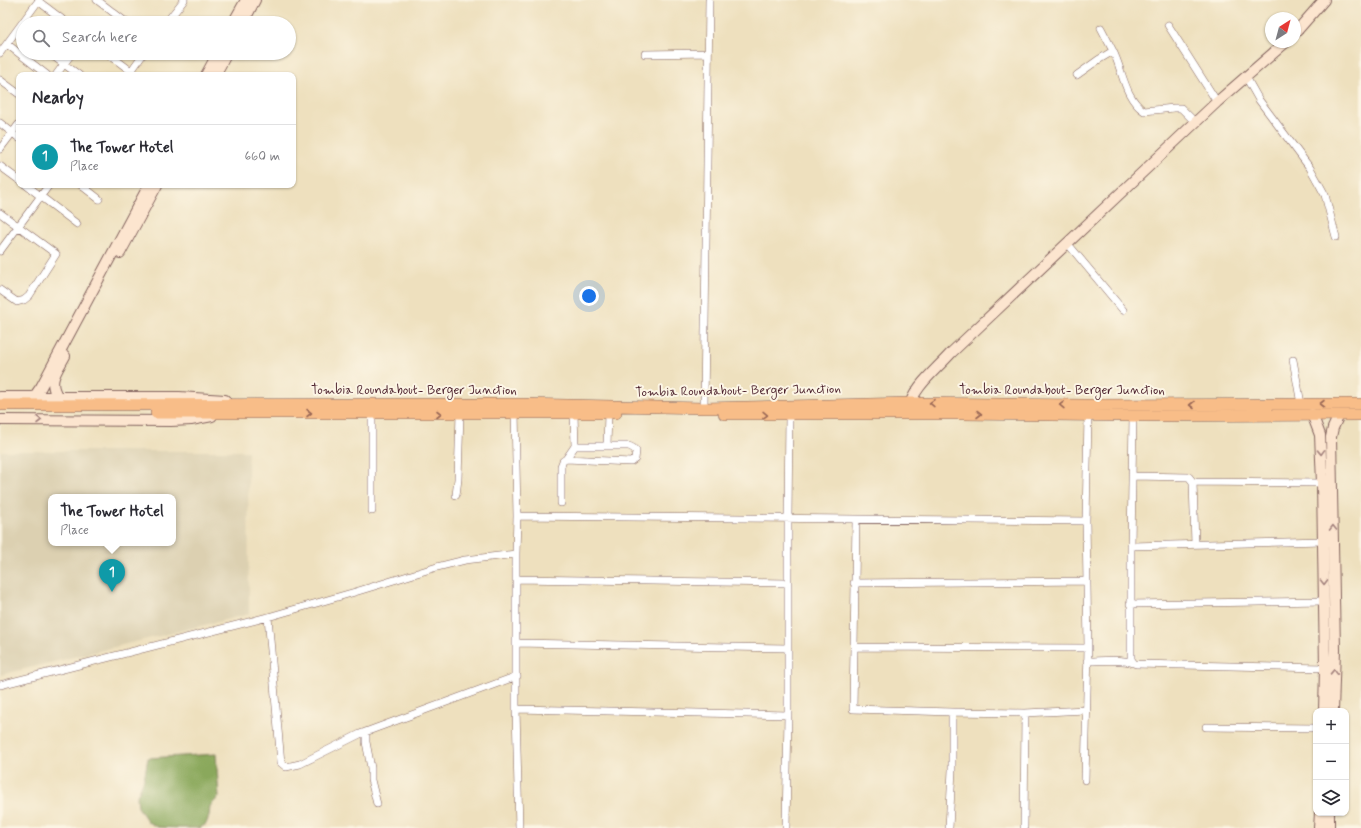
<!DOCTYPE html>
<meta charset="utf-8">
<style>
:root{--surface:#fff;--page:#f2f2f3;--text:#2b2b33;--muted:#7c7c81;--line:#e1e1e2;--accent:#b5179e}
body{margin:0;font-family:Mynerve,sans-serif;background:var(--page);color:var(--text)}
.controls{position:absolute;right:12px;bottom:12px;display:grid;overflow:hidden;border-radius:8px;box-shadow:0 1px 3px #0004}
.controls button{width:36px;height:36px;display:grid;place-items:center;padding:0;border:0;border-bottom:1px solid var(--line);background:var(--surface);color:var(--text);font:20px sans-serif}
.compass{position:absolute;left:1265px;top:12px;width:36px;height:36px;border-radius:50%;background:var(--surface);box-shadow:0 1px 3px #0004;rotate:36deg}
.you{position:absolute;left:589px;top:296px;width:14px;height:14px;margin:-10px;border:3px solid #fff;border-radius:50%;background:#1a73e8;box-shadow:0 0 0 6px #1a73e833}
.badge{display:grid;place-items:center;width:26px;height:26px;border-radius:50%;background:var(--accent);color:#fff;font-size:13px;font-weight:700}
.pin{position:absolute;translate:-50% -33px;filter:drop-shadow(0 1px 2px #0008)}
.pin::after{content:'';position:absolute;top:21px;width:14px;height:12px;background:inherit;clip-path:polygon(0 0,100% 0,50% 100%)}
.popup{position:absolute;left:48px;top:494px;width:128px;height:52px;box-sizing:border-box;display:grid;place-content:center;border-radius:8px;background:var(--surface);filter:drop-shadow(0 1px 3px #0005);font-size:13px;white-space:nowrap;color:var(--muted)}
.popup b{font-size:15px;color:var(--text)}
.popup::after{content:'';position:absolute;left:50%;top:100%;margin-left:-8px;border:8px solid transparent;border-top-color:var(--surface)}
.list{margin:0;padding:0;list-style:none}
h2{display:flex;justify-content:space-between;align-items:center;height:52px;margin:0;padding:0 16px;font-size:17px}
h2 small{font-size:13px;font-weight:400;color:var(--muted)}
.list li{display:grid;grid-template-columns:26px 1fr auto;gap:12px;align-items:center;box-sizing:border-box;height:64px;padding:0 16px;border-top:1px solid var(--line)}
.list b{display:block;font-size:15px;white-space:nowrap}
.list p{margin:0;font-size:13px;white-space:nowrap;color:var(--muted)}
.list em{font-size:13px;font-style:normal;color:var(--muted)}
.icon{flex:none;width:22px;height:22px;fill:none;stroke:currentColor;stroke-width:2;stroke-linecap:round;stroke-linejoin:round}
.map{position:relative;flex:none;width:1361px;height:828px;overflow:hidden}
.search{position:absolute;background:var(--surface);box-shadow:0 1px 3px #0004;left:16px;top:16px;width:280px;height:44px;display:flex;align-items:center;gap:10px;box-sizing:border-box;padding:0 14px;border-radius:22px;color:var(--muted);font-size:15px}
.panel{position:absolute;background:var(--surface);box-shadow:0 1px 3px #0004;left:16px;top:72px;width:280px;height:116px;border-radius:8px}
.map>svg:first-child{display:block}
</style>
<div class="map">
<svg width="1361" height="828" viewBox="0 0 1361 828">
<rect width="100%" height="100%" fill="#fcf5e5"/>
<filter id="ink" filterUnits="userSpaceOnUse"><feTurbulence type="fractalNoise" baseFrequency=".025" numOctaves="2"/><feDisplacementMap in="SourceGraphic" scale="8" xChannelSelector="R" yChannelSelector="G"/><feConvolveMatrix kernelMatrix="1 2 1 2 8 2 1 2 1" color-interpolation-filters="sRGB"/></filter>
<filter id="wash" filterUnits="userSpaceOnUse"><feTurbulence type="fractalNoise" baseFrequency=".012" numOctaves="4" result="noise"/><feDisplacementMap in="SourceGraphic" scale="16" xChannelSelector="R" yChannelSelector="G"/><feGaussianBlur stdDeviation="0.9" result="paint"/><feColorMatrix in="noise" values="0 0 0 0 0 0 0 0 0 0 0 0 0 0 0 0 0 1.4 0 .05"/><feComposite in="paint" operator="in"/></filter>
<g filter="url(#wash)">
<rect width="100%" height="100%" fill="#eee0be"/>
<path fill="#dcd0b1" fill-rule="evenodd" d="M0,451H248L249,614L0,675ZM51,497H173V543H51Z"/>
<path fill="#8aa85b" stroke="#6a6443" d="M216,754L219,797L210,806L209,816L206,824L200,828H177L157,827L148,822L138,807L137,796L144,779L148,758Z"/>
</g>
<g filter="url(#ink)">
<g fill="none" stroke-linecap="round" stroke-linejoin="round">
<defs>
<path id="street" d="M97,0L127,23
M38,1L67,23
M166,23L184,0
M1168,25L1217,102
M1101,28L1113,51
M7,44L47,75
M0,53L39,0
M49,53L79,75
M107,53L131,71
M645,54L708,53
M129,74L144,53
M56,75L72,53
M1077,75L1098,60L1113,51C1123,71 1124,97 1144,111L1174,108H1181L1196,123
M1246,77L1259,100L1310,168L1319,184L1325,195L1336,237
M0,80L19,94
M0,123L19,138
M0,149L19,124
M0,166L19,180
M26,185L77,224
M81,185L99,199
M0,213L56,254L29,296L24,300L17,302L0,290
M1068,244L1123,310
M0,251L49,185
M1293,360L1301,404
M704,408L709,0
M515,410L517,516L516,554V709L519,828
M372,413V511
M574,414L575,446H607L608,413
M1133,416L1131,546V659L1133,662
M566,459L575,446
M1132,476L1189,477L1193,482L1195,544
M1193,482L1322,483
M456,495L458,479L460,414
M561,503V466L563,461L566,459L631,462L635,459L636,451L633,448L629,446H607
M517,516C707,517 896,520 1086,521
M856,520L853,709L952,712L1025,713L1086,710
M1131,546L1323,541
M516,579L788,583
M854,583L1086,581
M1130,604L1324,601
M268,617L281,763L286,767L300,764L360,734L517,676
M517,643L788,648
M855,647L1088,648
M1087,661C1100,661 1125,658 1136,664L1325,668
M0,685L268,617L355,592L437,567L465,560L516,554
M516,709L788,715
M1206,727L1316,728
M366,732V742L371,768V780L377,804
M1085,780L1088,648L1086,521L1088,415
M786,828L788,715V518L789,415
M949,828L952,770V712
M1024,828L1025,713"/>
<path id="secondary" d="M233,23L246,0
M243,23L255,0
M1295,33L1324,0
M206,75L218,53
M215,75L227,53
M120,253L157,185
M0,397H179L225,400
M34,397L41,387L149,185
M58,397C47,381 57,371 65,356
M909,410C911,389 937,369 951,353L1217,102L1286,42
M1312,414L1320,435L1322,483L1325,668L1324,711
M0,420L171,421L191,420L212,416
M1333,711L1335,650L1331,437L1333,428L1339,415
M1319,828L1320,813
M1329,828V813"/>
<path id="primary" d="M0,405L522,404L704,408L910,403L1086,405L1361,404
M156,413H616
M724,414H962L1133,416L1361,415"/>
</defs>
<use href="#street" stroke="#83635e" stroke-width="8"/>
<use href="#secondary" stroke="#83635e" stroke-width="12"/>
<use href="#primary" stroke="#83635e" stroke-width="12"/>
<use href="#street" stroke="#fff" stroke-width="7"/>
<use href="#secondary" stroke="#fce5cf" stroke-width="10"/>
<use href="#primary" stroke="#f8bd88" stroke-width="11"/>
</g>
<defs><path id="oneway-chevron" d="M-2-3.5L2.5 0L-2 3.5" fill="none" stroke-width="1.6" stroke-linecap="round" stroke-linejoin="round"/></defs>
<g stroke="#986655">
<use href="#oneway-chevron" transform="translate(932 403) rotate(-179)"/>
<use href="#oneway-chevron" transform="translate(1322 404) rotate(180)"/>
<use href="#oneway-chevron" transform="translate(1062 405) rotate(-179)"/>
<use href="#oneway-chevron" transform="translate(1192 405) rotate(180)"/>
<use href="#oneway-chevron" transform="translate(309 413)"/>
<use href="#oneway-chevron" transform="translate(439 414)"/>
<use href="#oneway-chevron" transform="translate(979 414)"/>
<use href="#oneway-chevron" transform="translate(765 415) rotate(1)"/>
</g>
<g stroke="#a3827d">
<use href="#oneway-chevron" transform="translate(39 420)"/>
<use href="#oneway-chevron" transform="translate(1321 452) rotate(88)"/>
<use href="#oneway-chevron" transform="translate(1333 528) rotate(-91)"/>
<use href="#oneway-chevron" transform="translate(1324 582) rotate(89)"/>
<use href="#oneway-chevron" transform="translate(1334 672) rotate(-88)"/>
</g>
</g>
<g text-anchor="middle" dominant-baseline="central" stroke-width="4" stroke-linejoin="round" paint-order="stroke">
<g font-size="13" fill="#4a1f2b" stroke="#fcf5e5">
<text x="414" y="390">Tombia Roundabout- Berger Junction</text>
<text x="1062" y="390">Tombia Roundabout- Berger Junction</text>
<text transform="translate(738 391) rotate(-1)">Tombia Roundabout- Berger Junction</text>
</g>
</g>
</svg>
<div class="controls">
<button>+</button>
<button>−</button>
<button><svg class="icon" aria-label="layers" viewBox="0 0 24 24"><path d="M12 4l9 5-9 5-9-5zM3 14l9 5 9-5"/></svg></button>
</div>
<svg class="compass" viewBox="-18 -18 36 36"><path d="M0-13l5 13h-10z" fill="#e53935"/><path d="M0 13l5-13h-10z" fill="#7c7c81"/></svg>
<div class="you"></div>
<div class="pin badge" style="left:112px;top:592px;background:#0f9aa8">1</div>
<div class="popup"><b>The Tower Hotel</b>Place</div>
<div class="search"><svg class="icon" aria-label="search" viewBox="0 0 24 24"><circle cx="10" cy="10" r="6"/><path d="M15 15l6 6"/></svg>Search here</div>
<section class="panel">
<h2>Nearby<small></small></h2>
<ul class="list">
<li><span class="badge" style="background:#0f9aa8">1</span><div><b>The Tower Hotel</b><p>Place</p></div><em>660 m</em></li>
</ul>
</section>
</div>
